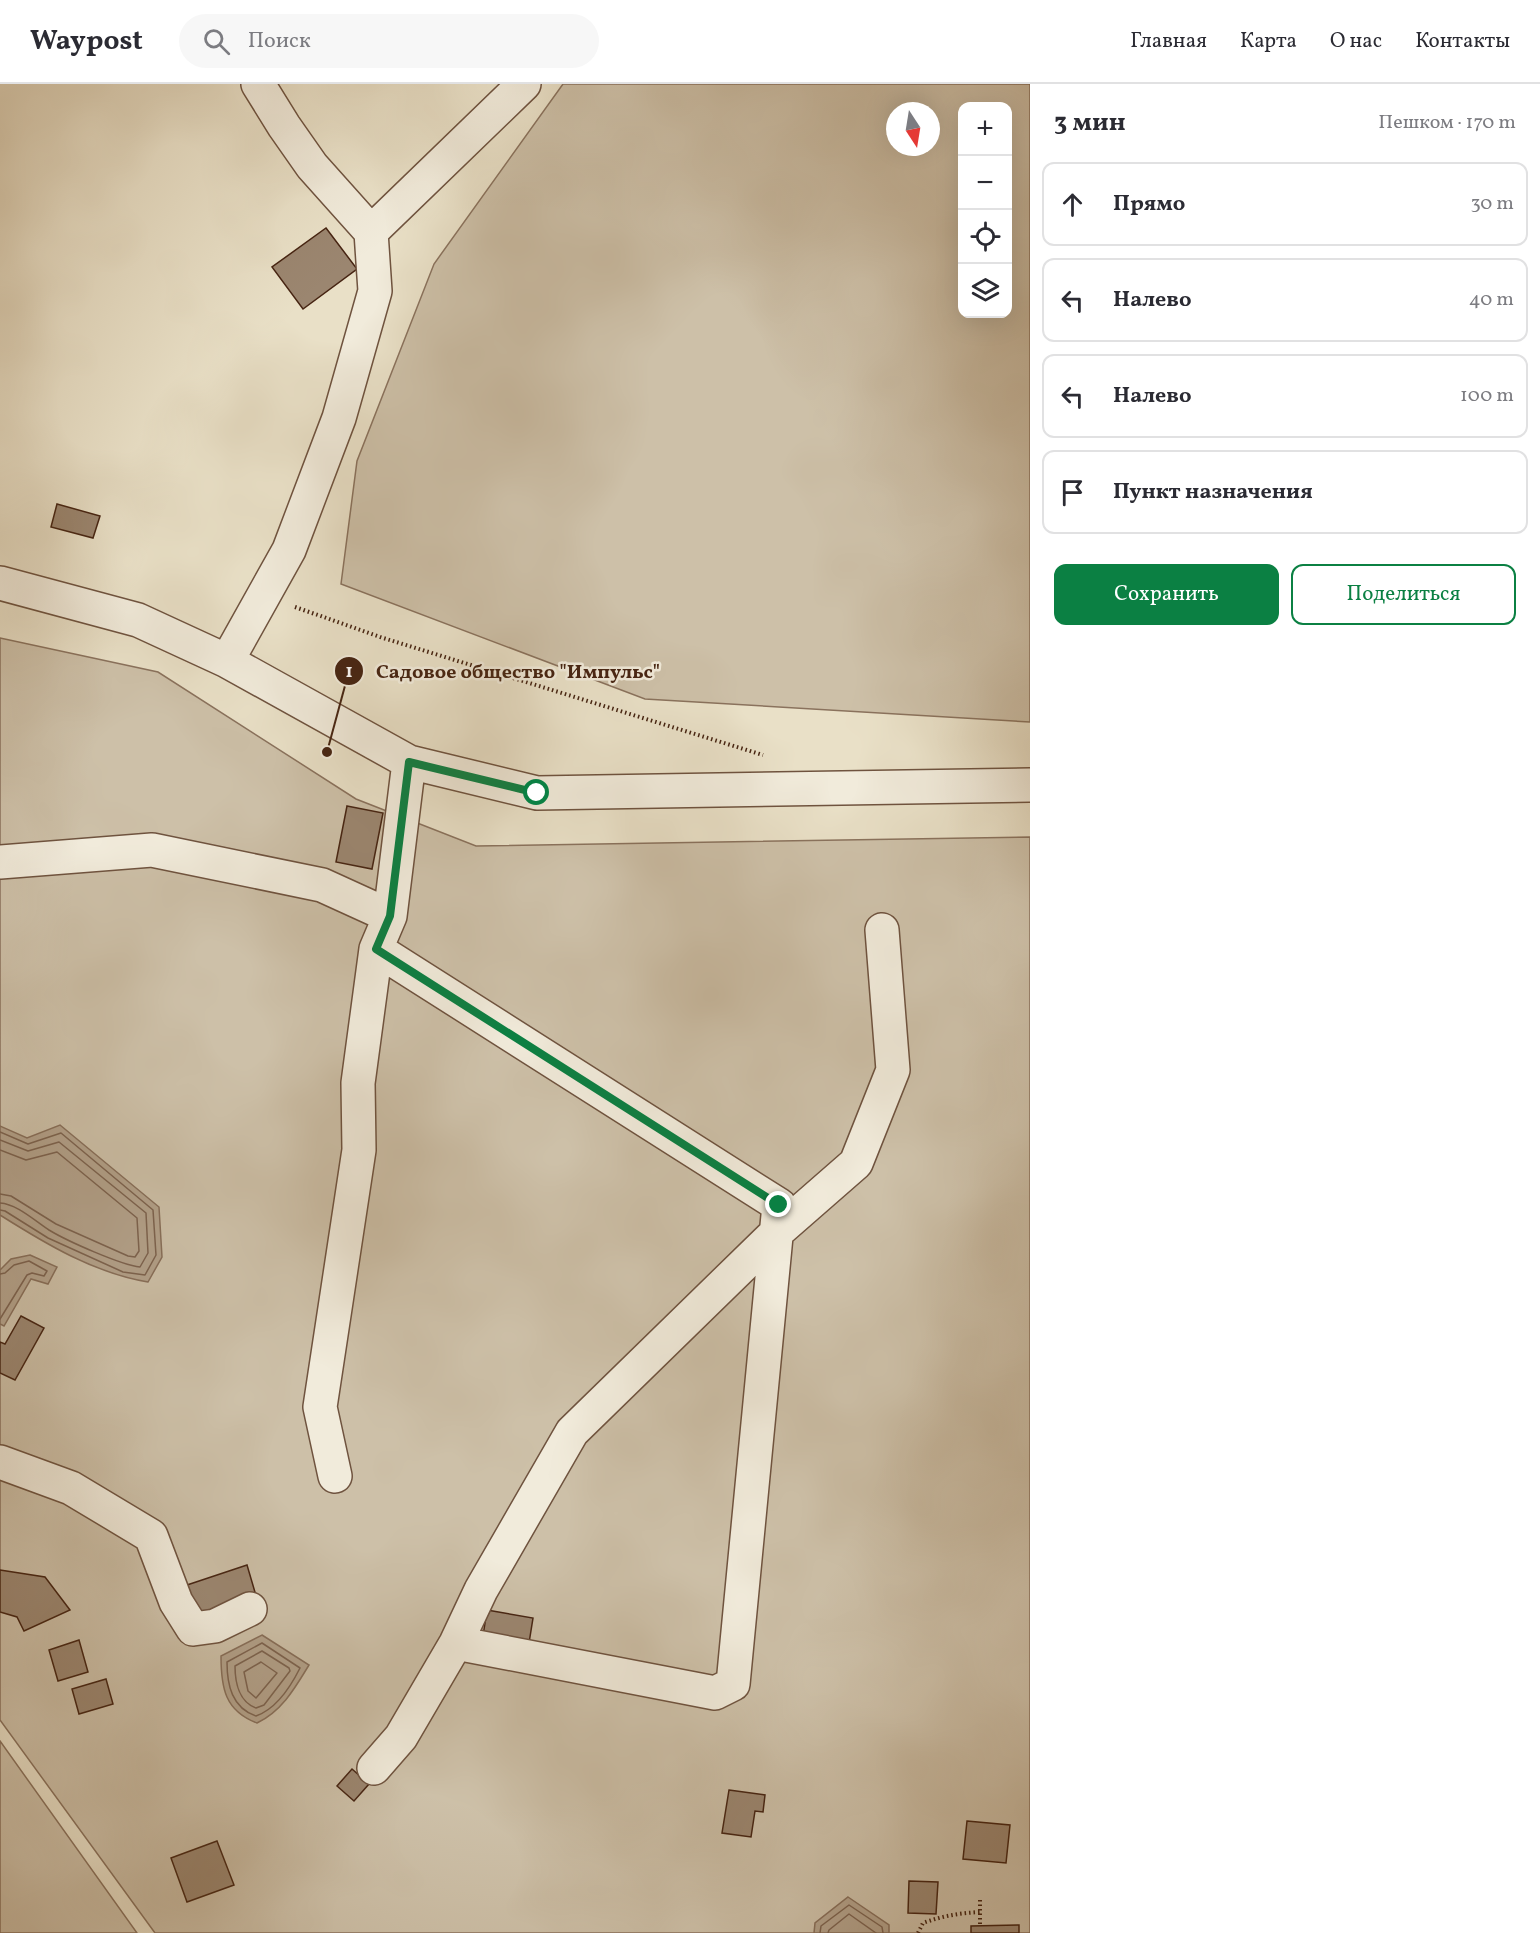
<!DOCTYPE html>
<html lang="ru">
<meta charset="utf-8">
<style>
:root{--surface:#fff;--page:#f7f7f7;--text:#2b2b33;--muted:#7c7c81;--line:#e1e1e2;--accent:#0b8043}
body{margin:0;font-family:Vollkorn,serif;background:var(--page);color:var(--text)}
.controls{position:absolute;right:18px;top:18px;display:grid;overflow:hidden;border-radius:12px;box-shadow:0 6px 24px #0002}
.controls button{width:54px;height:54px;display:grid;place-items:center;padding:0;border:0;border-bottom:2px solid var(--line);background:var(--surface);color:var(--text);font:30px sans-serif}
.compass{position:absolute;left:886px;top:18px;width:54px;height:54px;border-radius:50%;background:var(--surface);box-shadow:0 6px 24px #0002;rotate:168deg}
.stop{position:absolute;width:18px;height:18px;margin:-14px;border:4px solid #0b8043;border-radius:50%;background:#fff}
.stop.end{background:#0b8043;border-color:#fff;box-shadow:0 2px 6px #0008}
.list{margin:0;padding:0;list-style:none}
h2{display:flex;justify-content:space-between;align-items:center;height:78px;margin:0;padding:0 24px;font-size:26px}
h2 small{font-size:20px;font-weight:400;color:var(--muted)}
.list li{display:grid;grid-template-columns:39px 1fr auto;gap:18px;align-items:center;box-sizing:border-box;height:84px;margin:0 12px 12px;padding:0 12px;border:2px solid var(--line);border-radius:12px}
.list b{display:block;font-size:22px;white-space:nowrap}
.list em{font-size:20px;font-style:normal;color:var(--muted)}
.actions{display:flex;gap:12px;padding:18px 24px}
.actions a{flex:1;padding:14px 0;border:2px solid var(--accent);border-radius:12px;text-align:center;font-size:21px;color:var(--accent)}
.actions .main{background:var(--accent);color:#fff}
.icon{flex:none;width:33px;height:33px;fill:none;stroke:currentColor;stroke-width:2;stroke-linecap:round;stroke-linejoin:round}
.map{position:relative;flex:none;width:1030px;height:1849px;overflow:hidden}
header{display:flex;align-items:center;gap:36px;box-sizing:border-box;height:84px;padding:0 30px;background:var(--surface);border-bottom:2px solid var(--line)}
header strong{font-size:28px}
nav{display:flex;gap:33px;margin-inline-start:auto;font-size:21px}
.search{width:420px;height:54px;background:var(--page);display:flex;align-items:center;gap:15px;box-sizing:border-box;padding:0 21px;border-radius:33px;color:var(--muted);font-size:22px}
main{display:flex}
aside{flex:1;background:var(--surface)}
.map>svg:first-child{display:block}
</style>
<header>
<strong>Waypost</strong>
<div class="search"><svg class="icon" aria-label="search" viewBox="0 0 24 24"><circle cx="10" cy="10" r="6"/><path d="M15 15l6 6"/></svg>Поиск</div>
<nav><a>Главная</a><a>Карта</a><a>О нас</a><a>Контакты</a></nav>
</header>
<main>
<div class="map">
<svg width="1030" height="1849" viewBox="0 0 1030 1849">
<rect width="100%" height="100%" fill="#e9e0c7"/>
<filter id="stains"><feTurbulence type="fractalNoise" baseFrequency=".00333" numOctaves="4"/><feColorMatrix values="0 0 0 0 .2 0 0 0 0 .09 0 0 0 0 .02 0 0 0 .5 -.17"/></filter>
<radialGradient id="worn" r=".72"><stop offset=".6" stop-color="#630" stop-opacity="0"/><stop offset="1" stop-color="#630" stop-opacity=".3"/></radialGradient>
<path fill="#cdc0a8" stroke="#8a725d" stroke-width="1.5" fill-rule="evenodd" d="M563,0H1030V638L645,615L341,500L357,377L434,180ZM963,22H1008V230H963ZM895,27H931V63H895Z
M0,554L158,588L356,715L476,762L1030,753V1849H155L0,1636Z
M0,1657L137,1849H0Z"/>
<path fill="#b2a089" stroke="#876e59" stroke-width="1.5" d="M60,1041L159,1123L162,1173L148,1198C94,1189 46,1160 0,1131V1042L27,1054Z
M30,1171L57,1183L48,1200L31,1195L4,1242L0,1240V1186L11,1175Z
M262,1551L309,1581C295,1604 282,1627 257,1639C225,1627 221,1604 221,1572Z
M848,1813L889,1841V1849H814L815,1839Z"/>
<g fill="none" stroke-linecap="round" stroke-linejoin="round">
<path stroke="#7c624e" stroke-width="1.5" d="M0,1048L28,1060L61,1049L153,1126L156,1171L145,1191L123,1188L48,1154L5,1127L0,1126
M0,1056L28,1067L59,1058L146,1129L148,1169L140,1183C121,1181 67,1157 49,1146C35,1137 17,1120 0,1119
M0,1066L26,1076L57,1068L137,1134L139,1167L135,1173L128,1172L56,1140L11,1112L0,1110
M0,1190L5,1189L14,1181L29,1177L47,1187L44,1192L32,1189L27,1191L0,1235
M262,1559L300,1584C291,1602 276,1625 256,1632C232,1624 227,1601 227,1578Z
M262,1567L289,1584L290,1587L264,1621L256,1624C239,1618 235,1598 235,1582Z
M261,1578L277,1589L256,1614L248,1607L244,1588Z
M820,1849L821,1842L849,1821L882,1843L883,1849
M828,1849L829,1846L849,1830L876,1849"/>
</g>
<path fill="#9b8670" stroke="#462412" stroke-width="1.5" d="M326,144L357,185L303,225L272,183Z
M57,420L100,432L93,454L51,443Z
M347,722L383,729L372,785L336,778Z
M21,1232L44,1244L15,1296L0,1289V1258L5,1260Z
M247,1481L257,1515L192,1535L181,1503Z
M0,1486L45,1493L70,1526L24,1547L17,1533L0,1528Z
M487,1526L533,1534L529,1559L483,1552Z
M79,1556L88,1588L58,1597L49,1566Z
M106,1595L113,1620L79,1630L72,1605Z
M352,1685L369,1700L354,1717L337,1702Z
M729,1706L765,1711L763,1728L755,1727L751,1753L722,1749Z
M967,1737L1010,1741L1006,1779L963,1775Z
M217,1757L234,1801L187,1818L171,1774Z
M909,1797L938,1798L936,1830L908,1829Z
M1019,1841V1849H971V1842Z"/>
<g fill="none" stroke-linecap="round" stroke-linejoin="round">
<defs>
<path id="minor" d="M371,148L524,0
M0,499L138,536L227,577L409,678L537,709L1030,701
M227,577L289,466L339,334L375,207L371,148L312,82L284,42L258,0
M0,778L152,766L322,801L390,832
M376,865L779,1121L733,1600L715,1609L456,1559
M0,1378L71,1404L151,1452L176,1518L193,1545L215,1542L250,1525
M335,1392L320,1323L359,1066L358,999L376,865L390,832L409,678
M374,1684L401,1653L456,1559L481,1506L572,1348L777,1148L856,1079L893,986L882,846"/>
</defs>
<use href="#minor" stroke="#6f533f" stroke-width="36"/>
<path stroke="#462412" stroke-width="4" stroke-dasharray="1.5 3" stroke-linecap="butt" d="M295,523L380,553L763,671
M980,1816V1842
M918,1849L923,1839C942,1832 960,1829 980,1828"/>
<use href="#minor" stroke="#f1ebdb" stroke-width="33"/>
</g>
<g fill="none" stroke-linecap="round" stroke-linejoin="round">
<path stroke="#0b8043" stroke-width="8" d="M537,709L409,678L390,832L376,865L779,1121"/>
</g>
<path fill="none" stroke="#462412" stroke-width="2" d="M327 668L349 587"/>
<g fill="#462412" stroke="#f1ebdb" stroke-width="2">
<circle cx="327" cy="668" r="6"/>
<circle cx="349" cy="587" r="15"/>
</g>
<g font-size="18" text-anchor="middle" font-weight="bold" fill="#fff">
<text x="349" y="593">1</text>
</g>
<g font-size="20" text-anchor="middle" font-weight="bold" fill="#462412" stroke="#f1ebdb" stroke-width="5" stroke-linejoin="round" paint-order="stroke">
<text x="518" y="594">Садовое общество "Импульс"</text>
</g>
<rect width="100%" height="100%" filter="url(#stains)"/>
<rect width="100%" height="100%" fill="url(#worn)"/>
</svg>
<div class="controls">
<button>+</button>
<button>−</button>
<button><svg class="icon" aria-label="locate" viewBox="0 0 24 24"><circle cx="12" cy="12" r="6"/><path d="M12 2v4M12 18v4M2 12h4M18 12h4"/></svg></button>
<button><svg class="icon" aria-label="layers" viewBox="0 0 24 24"><path d="M12 4l9 5-9 5-9-5zM3 14l9 5 9-5"/></svg></button>
</div>
<svg class="compass" viewBox="-18 -18 36 36"><path d="M0-13l5 13h-10z" fill="#e53935"/><path d="M0 13l5-13h-10z" fill="#7c7c81"/></svg>
<div class="stop" style="left:537px;top:709px"></div>
<div class="stop end" style="left:779px;top:1121px"></div>
</div>
<aside>
<h2>3 мин<small>Пешком · 170 m</small></h2>
<ul class="list">
<li><svg class="icon" aria-label="ahead" viewBox="0 0 24 24"><path d="M12 20V5M6 11l6-6 6 6"/></svg><div><b>Прямо</b></div><em>30 m</em></li>
<li><svg class="icon" aria-label="left" viewBox="0 0 24 24"><path d="M17 20v-9H6M10 6l-5 5 5 5"/></svg><div><b>Налево</b></div><em>40 m</em></li>
<li><svg class="icon" aria-label="left" viewBox="0 0 24 24"><path d="M17 20v-9H6M10 6l-5 5 5 5"/></svg><div><b>Налево</b></div><em>100 m</em></li>
<li><svg class="icon" aria-label="arrive" viewBox="0 0 24 24"><path d="M6 21V4h12l-3 4 3 4H6"/></svg><div><b>Пункт назначения</b></div></li>
</ul>
<div class="actions"><a class="main">Сохранить</a><a>Поделиться</a></div>
</aside>
</main>
